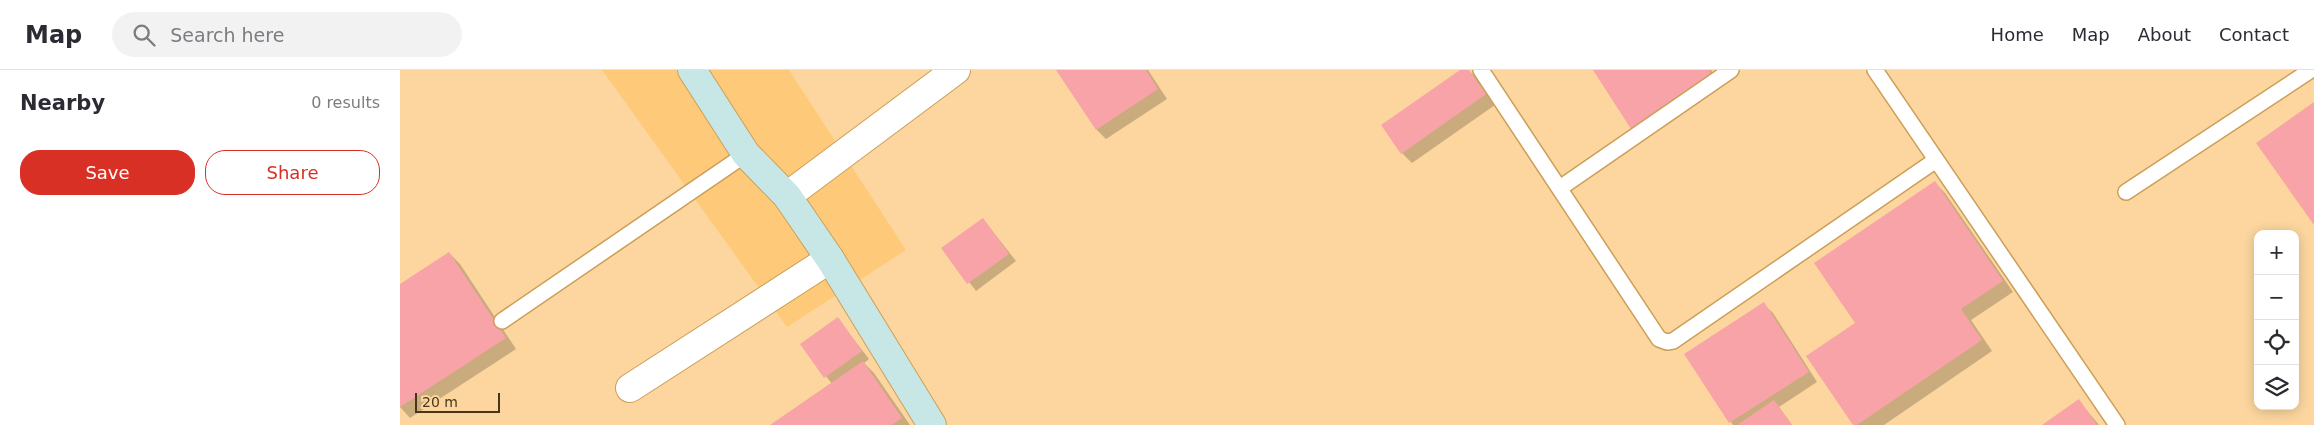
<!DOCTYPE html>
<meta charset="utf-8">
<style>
:root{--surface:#fff;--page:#f2f2f3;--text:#2b2b33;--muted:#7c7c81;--line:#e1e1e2;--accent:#d93025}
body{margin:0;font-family:"DejaVu Sans",sans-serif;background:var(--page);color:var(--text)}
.controls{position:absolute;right:15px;bottom:15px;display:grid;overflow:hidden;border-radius:10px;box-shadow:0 2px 12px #0003}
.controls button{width:45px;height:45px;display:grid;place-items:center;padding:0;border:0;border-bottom:1px solid var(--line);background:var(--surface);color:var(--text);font:25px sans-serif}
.scale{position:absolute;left:15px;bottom:12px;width:85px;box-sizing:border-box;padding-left:5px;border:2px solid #493618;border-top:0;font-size:14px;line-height:18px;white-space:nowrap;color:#493618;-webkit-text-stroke:4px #fcd69e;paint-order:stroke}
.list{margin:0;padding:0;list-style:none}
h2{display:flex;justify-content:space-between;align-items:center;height:65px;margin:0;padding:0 20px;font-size:21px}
h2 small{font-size:16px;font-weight:400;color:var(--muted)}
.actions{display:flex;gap:10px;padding:15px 20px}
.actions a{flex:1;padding:11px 0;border:1px solid var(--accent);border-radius:20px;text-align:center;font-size:18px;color:var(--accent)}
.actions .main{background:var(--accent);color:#fff}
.icon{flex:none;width:28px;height:28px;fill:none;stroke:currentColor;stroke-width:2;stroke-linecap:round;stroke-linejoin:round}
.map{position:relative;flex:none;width:1914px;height:355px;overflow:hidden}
header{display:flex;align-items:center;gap:30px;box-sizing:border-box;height:70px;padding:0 25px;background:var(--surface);border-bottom:1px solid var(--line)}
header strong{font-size:24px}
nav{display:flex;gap:28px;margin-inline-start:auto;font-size:18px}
.search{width:350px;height:45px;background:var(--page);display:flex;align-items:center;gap:12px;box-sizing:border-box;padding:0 18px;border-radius:28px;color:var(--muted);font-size:19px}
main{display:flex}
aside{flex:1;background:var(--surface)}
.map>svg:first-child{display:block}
</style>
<header>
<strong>Map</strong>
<div class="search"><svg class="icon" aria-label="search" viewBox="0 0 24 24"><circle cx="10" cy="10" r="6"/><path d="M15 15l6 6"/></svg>Search here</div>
<nav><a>Home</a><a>Map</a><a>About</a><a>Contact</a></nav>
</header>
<main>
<aside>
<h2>Nearby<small>0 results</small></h2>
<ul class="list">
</ul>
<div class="actions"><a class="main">Save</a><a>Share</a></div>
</aside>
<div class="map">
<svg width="1914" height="355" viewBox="0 0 1914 355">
<rect width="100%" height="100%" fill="#fcd69e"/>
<path fill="#feca7a" d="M202,0H389L506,180L387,257Z"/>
<path fill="#0003" d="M657,0H748L767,29L706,69L697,60Z
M1062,0H1068L1076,7L1095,35L1012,93L1002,83Z
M1194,0H1311L1322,16L1243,69L1232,58Z
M1535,113L1545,123L1613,222L1571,250L1592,281L1484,355H1455L1457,253Z
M583,149L616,191L576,221L543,178Z
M49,183L60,194L116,279L10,348L0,337V216Z
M1363,234L1373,243L1417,312L1379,337L1392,355H1333L1286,284Z
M438,249L469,289L464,293L474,303L510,355H372L432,314L402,274Z
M1679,331L1699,355H1644Z"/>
<path fill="#f8a3a7" d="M656,0H746L758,19L696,60Z
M1060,0H1069L1086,24L1001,84L981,55Z
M1193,0H1309L1312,5L1231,59Z
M1914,32V155L1856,73Z
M1535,111L1603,211L1561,239L1582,270L1457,355H1453L1406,286L1455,253L1414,193Z
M583,148L609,184L567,214L541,178Z
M49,182L106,268L0,337V214Z
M1364,232L1409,302L1329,353L1284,284Z
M438,247L462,281L424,308L400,274Z
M463,291L502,348L492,355H370Z
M1679,329L1697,355H1642Z
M1374,330L1392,355H1337Z"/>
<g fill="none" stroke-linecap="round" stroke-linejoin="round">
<defs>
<path id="lane" d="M1081,0L1259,269L1267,272L1273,271L1536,90
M1475,0L1717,355
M1160,118L1331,0
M1726,122L1911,0
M102,251L346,84"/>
<path id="street" d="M387,126L556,0
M230,318L430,189"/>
<path id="secondary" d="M292,0L346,84L387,126L430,189L532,355"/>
</defs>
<use href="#lane" stroke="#cc9f58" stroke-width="18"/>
<use href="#street" stroke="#cc9f58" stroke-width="30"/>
<use href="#secondary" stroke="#cc9f58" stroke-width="30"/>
<use href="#lane" stroke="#fff" stroke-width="15"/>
<use href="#street" stroke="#fff" stroke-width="28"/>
<use href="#secondary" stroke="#c7e7e7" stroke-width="28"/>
</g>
</svg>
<div class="controls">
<button>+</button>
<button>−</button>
<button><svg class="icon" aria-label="locate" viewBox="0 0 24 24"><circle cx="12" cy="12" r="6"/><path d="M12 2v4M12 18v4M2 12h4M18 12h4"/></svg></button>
<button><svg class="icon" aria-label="layers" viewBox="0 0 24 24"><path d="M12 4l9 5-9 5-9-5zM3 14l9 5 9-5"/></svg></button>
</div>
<div class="scale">20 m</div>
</div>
</main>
